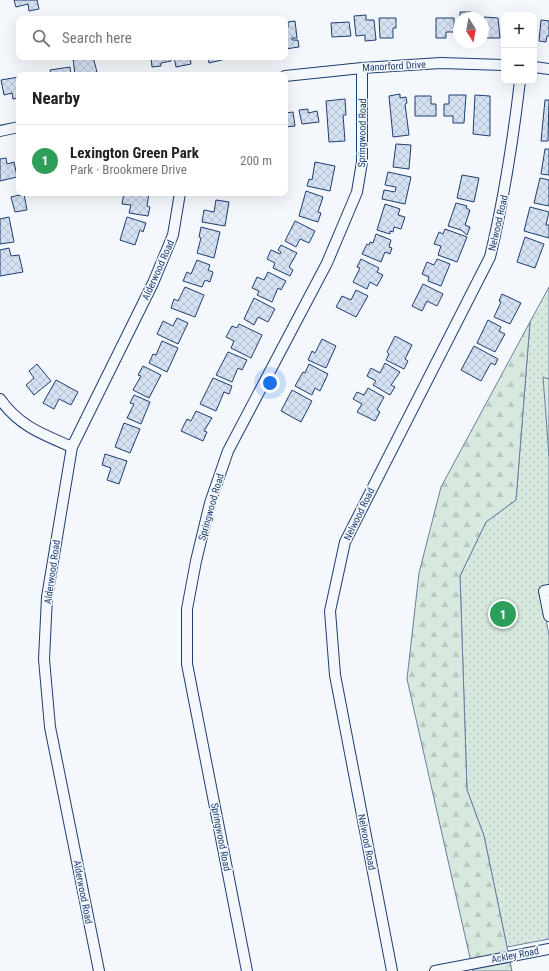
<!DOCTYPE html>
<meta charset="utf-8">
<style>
:root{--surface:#fff;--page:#f2f2f2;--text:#222;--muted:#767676;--line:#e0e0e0;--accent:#c62828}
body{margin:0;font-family:"Roboto Condensed",sans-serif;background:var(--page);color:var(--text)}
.controls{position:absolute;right:12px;top:12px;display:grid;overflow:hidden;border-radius:8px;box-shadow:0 4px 16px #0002}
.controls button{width:36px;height:36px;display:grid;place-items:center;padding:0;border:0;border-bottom:1px solid var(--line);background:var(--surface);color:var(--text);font:20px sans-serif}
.compass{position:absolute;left:453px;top:12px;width:36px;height:36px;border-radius:50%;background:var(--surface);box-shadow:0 4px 16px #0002;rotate:169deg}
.you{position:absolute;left:270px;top:383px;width:14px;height:14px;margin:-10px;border:3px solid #fff;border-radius:50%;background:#1a73e8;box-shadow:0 0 0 6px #1a73e833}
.badge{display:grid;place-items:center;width:26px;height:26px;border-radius:50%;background:var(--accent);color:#fff;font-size:13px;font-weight:700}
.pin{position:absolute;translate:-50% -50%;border:2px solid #fff;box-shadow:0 1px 4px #0006}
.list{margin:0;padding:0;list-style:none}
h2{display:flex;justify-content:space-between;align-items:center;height:52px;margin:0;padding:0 16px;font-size:17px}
h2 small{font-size:13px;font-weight:400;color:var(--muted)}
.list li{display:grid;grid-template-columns:26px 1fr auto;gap:12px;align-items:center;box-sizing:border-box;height:72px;padding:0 16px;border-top:1px solid var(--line)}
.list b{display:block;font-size:15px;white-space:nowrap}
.list p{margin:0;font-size:13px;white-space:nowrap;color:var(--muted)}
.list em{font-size:13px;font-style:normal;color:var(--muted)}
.icon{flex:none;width:22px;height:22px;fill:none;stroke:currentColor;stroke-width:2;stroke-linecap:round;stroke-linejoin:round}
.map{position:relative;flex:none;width:549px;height:971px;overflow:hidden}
.search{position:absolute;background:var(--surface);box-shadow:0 4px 16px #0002;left:16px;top:16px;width:272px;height:44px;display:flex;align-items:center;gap:10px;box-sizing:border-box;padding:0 14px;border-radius:8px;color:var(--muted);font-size:15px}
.panel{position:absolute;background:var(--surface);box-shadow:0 4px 16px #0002;left:16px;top:72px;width:272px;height:124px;border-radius:8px}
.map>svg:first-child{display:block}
</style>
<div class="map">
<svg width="549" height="971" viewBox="0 0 549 971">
<defs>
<pattern id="grass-dots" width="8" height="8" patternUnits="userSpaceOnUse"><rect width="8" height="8" fill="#d7e8df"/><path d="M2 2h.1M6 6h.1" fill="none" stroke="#b8c8c3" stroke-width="1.8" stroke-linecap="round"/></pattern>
<pattern id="forest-firs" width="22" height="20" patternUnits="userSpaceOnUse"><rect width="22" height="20" fill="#d7e8df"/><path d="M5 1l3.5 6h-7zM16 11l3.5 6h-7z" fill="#b8c8c3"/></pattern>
<pattern id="building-cross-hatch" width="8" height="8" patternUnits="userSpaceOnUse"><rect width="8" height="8" fill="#d5e0f0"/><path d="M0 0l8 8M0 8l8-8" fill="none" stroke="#b6c1d1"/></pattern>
</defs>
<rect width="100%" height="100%" fill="#f4f7fb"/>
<path fill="url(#grass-dots)" stroke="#687fa3" d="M549,287V585L541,593L549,635V939L507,947L484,836L467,790L460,576L486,522L516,500L530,322Z"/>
<path fill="url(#forest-firs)" stroke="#687fa3" d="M530,322L516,500L486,522L460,576L467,790L484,836L512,971H473L407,679L419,573L441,487Z"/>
<path fill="#d7e8df" stroke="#687fa3" d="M543,377L549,379V456Z"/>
<path fill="url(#building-cross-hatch)" stroke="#1d3f73" d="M14,0H37L39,9L29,11L28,4L16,7Z
M460,12H471V18H479H460Z
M366,15V20H374L376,40L365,41V35L356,36L354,16Z
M484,17L498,18L500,38H483Z
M379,18H396V28H393V38H380Z
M436,18H454V32H446V38H436Z
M541,20L549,21V36H547L546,42L539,41Z
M295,21L297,38H292V40H298L299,47L285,49V28H288V22Z
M349,22L351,36L332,37L331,23Z
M79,57H93L97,72L91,75H75L73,58Z
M151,57H170L171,61L161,63V66L152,67Z
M174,57H190L191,64L176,67Z
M208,57H225L226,59L209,63Z
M70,67L71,75H51L50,70Z
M19,77V98L13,99L12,93L4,95L1,80Z
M400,94V98L406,97L407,103L405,104L409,135L393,137L389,96Z
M449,95H466L464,123H453V116H444V104H449Z
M475,95L490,96V136L473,134Z
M415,96H431V104H436V116H415Z
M345,99L346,115H343L345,141L329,142L326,101Z
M545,100H549L548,141H541Z
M308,109V113L317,111L319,122L302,124L299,110Z
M293,112L295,126L285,127V113Z
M396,144L411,145L409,169L393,167Z
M545,149H549V175L541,174Z
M6,158L7,164L14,162L17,177L0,181V159Z
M315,162L335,166L330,191L307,186L309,179L312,180Z
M388,172L411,177L405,204L382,199L384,190L395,192L396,187L385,185Z
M462,175L479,178L474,202L457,198Z
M540,178L549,180V206L534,203Z
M306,191L323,197L318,212L321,213L318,222L299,216Z
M124,193H149L147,206L150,207L148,216L129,213L131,205L122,204Z
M24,194L27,210L15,212L11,197Z
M216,200L229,202L225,226L202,222L204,210L214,212Z
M456,203L467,206L466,208L470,210L465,225L470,227L467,235L461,230L448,226Z
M385,204L400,209L398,215L405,217L401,229L394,227L393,232L390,231V234L377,230Z
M530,207L549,212L546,225H549V238L524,231Z
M9,217L14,242L0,244V219Z
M127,217L146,223L143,232L140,230L135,245L120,240Z
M295,221L315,231L309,243L300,239L296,247L285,241Z
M201,227L220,232L214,258L197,253L201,238L199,237Z
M445,229L467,237L457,262L438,255L441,246L434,244L439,232L443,234Z
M376,234L391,240L389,247L392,248L390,254L385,252L381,262L362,254L367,244L369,245L370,242L373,243Z
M525,237L544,244L535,268L517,262Z
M281,245L297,253L289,267L293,270L290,276L273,268L275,263L267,259L271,250L280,254L281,252L278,250Z
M9,248L11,256L19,255L23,272L0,276V250Z
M361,259L379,268L377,272L383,275L377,286L370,282L367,289L353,282L360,268L357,267Z
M437,259L450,264L441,286L428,281L429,277L422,274L427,262L434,265Z
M197,260L210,265L208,270L213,272L210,282L205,280L202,287L183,281L187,272L191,274Z
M268,272L286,281L281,290L278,288L272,302L257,295L259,291L252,288L257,277L264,280Z
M423,284L443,294L437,306L427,301L422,311L412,306Z
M185,287L204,295L195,317L171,308L174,299L178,301Z
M356,290L368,296L356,317L336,307L342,296L351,300Z
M502,294L521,303L510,324L494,317L501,302L499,301Z
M254,298L275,309L268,322L258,317L254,325L244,319Z
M177,318L188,323L178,344L157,334L163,321L173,326Z
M488,320L501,327L499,331L505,334L495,352L477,343Z
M239,324L262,335L251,358L231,348L234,341L226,337L232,326L237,328Z
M395,336L412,345L405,359L408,361L404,369L386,360L389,354L387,352Z
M322,339L336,346L326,368L308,360L312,351L315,353Z
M162,341L178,348L167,372L149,363L153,354L156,355Z
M474,346L498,359L495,365L491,363L481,381L461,370Z
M228,352L247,360L242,370L238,368L232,382L216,375Z
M385,363L400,372L391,385L395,387L390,395L373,385L376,381L367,376L371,368L380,373Z
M37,364L51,381L34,395L26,385L34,378L29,371Z
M309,364L328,374L320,391L315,388L312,395L295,386L303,372L305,373Z
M143,366L161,375L149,398L133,390L141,376L138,375Z
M213,378L232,386L229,394L224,392L216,411L200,404Z
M56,380L78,392L71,405L59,399L54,409L43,403Z
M368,388L384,397L377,410L380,412L375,421L357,412L362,404L353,399L357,392L364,395Z
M292,390L312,401L301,422L281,411Z
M134,395L150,402L141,424L127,418L134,404L130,403Z
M196,411L212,418L204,431L207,432L203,441L181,431L187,419L191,421Z
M124,423L140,429L130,453L115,447Z
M105,454L127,461L119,484L107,480L111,468L102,465Z"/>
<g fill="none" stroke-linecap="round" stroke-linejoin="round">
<defs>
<path id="minor" d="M534,67L549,69
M285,76L362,68L441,63L504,65
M0,131L19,127
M0,399C19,426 42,434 72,447
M549,590L544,591L549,616
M99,971L50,727L44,659L47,597L72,447L153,283L173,235L180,193
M247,971L187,664V609L196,561L210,503L228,451L327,263L357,192L362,162V68
M392,971L335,675L330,611L345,542L490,257C504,199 513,140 520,81
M435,971L549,949"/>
</defs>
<use href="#minor" stroke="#1d3f73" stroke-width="12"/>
<use href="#minor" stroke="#f4f7fb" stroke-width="10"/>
</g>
<g text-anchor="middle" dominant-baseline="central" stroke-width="3" stroke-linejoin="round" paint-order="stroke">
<g font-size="10" fill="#1d3f73" stroke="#f4f7fb">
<text transform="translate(394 66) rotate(-3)">Manorford Drive</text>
<text transform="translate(362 133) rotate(-89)">Springwood Road</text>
<text transform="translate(498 223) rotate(-77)">Nelwood Road</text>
<text transform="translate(158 270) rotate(-66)">Alderwood Road</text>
<text transform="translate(211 507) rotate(-74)">Springwood Road</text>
<text transform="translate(359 514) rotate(-64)">Nelwood Road</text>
<text transform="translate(52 572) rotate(-82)">Alderwood Road</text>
<text transform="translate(221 837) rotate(79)">Springwood Road</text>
<text transform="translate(367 842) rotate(79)">Nelwood Road</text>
<text transform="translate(83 892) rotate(79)">Alderwood Road</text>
<text transform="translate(515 955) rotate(-11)">Ackley Road</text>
</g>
</g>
</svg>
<div class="controls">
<button>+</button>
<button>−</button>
</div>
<svg class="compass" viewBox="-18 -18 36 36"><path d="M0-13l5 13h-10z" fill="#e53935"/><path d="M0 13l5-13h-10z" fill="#767676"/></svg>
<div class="you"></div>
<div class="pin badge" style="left:503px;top:614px;background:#2e9e5b">1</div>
<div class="search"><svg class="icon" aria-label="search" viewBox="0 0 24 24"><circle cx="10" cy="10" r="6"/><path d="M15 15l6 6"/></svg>Search here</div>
<section class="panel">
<h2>Nearby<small></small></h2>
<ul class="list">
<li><span class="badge" style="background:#2e9e5b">1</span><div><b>Lexington Green Park</b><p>Park · Brookmere Drive</p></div><em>200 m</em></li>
</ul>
</section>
</div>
